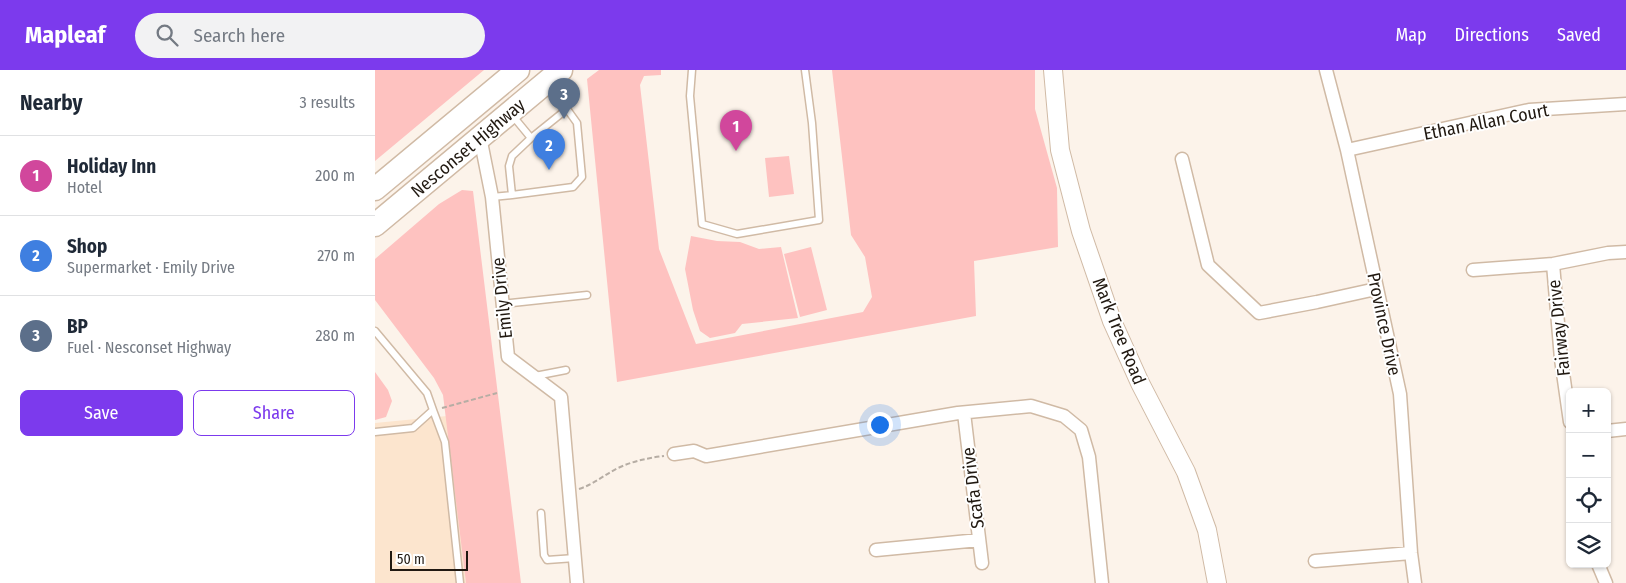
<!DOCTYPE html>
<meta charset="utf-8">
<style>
:root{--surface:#fff;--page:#f2f2f3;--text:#1f2937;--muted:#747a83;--line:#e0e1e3;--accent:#7c3aed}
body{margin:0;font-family:"Fira Sans Condensed",sans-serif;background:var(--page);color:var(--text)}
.controls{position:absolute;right:15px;bottom:15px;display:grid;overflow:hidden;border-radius:8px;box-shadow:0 1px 4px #0004}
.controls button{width:45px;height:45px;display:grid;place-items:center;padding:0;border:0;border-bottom:1px solid var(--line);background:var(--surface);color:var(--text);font:25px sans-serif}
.scale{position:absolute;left:15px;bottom:12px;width:78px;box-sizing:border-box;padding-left:5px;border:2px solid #211911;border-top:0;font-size:14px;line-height:18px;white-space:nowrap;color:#211911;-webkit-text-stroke:4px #fff;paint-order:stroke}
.you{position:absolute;left:504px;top:354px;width:18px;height:18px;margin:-12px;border:4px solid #fff;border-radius:50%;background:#1a73e8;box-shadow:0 0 0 8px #1a73e833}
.badge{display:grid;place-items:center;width:32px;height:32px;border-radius:50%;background:var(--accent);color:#fff;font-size:16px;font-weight:700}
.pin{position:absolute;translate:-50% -41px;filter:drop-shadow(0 1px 2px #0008)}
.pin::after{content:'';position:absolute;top:26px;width:18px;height:15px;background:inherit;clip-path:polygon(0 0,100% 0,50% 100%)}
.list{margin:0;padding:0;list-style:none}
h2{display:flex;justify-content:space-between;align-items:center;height:65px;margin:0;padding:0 20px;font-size:21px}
h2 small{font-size:16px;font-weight:400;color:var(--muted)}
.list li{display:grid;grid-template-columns:32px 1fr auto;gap:15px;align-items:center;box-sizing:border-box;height:80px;padding:0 20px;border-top:1px solid var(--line)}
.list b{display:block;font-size:19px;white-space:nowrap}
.list p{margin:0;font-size:16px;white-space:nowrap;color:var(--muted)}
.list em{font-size:16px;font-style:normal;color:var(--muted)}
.actions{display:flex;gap:10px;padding:15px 20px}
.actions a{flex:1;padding:11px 0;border:1px solid var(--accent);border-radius:8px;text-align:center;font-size:18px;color:var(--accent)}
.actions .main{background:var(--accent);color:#fff}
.icon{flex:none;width:28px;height:28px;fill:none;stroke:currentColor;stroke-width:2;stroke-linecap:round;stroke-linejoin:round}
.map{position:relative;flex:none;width:1251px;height:513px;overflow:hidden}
header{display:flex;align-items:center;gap:30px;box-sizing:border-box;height:70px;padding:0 25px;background:var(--accent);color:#fff}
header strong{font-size:24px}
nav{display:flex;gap:28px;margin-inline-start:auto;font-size:18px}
.search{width:350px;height:45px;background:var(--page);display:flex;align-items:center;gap:12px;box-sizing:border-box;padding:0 18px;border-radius:28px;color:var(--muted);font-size:19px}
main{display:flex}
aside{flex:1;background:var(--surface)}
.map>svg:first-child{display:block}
</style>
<header>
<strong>Mapleaf</strong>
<div class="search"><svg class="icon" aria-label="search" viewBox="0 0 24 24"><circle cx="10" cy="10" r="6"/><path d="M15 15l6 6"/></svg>Search here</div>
<nav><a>Map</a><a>Directions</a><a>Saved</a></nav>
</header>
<main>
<aside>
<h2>Nearby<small>3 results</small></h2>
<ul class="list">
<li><span class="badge" style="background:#d1479c">1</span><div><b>Holiday Inn</b><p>Hotel</p></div><em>200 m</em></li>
<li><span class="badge" style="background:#3f7fe0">2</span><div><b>Shop</b><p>Supermarket · Emily Drive</p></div><em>270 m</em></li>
<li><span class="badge" style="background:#5c6f8a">3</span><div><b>BP</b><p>Fuel · Nesconset Highway</p></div><em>280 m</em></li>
</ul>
<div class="actions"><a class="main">Save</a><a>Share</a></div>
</aside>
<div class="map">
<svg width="1251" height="513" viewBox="0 0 1251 513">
<rect width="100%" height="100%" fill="#fcf3ea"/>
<path fill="#fce5ce" d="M72,346L91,513H0V353Z"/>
<path fill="#fec2c0" d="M0,0H109L0,91Z
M224,0H286V5L269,6L265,15L284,179L321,274L488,242L497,227L490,187L476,165L457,0H660V39L682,118L683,177L599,191L601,246L242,312L212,9Z
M414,86L419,124L394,127L390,88Z
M87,120L98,121L146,513H91L68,325L59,308L0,230V189L64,134Z
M316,166L342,171L365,172L384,179L406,177L423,248L367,254L360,263L335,268L325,261L318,240L310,199Z
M436,177L452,240L425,247L409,184Z
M0,302L13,320L17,331L11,347L0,350Z"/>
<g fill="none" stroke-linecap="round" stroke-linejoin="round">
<defs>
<path id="lane" d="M317,0L315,26L327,154L362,164L444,150L437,53L430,0
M156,68L192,39L194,22L182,8
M137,125L198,117L207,107L202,53L192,39
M117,127L137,125L134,96L137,86L156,68L137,45
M127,234L212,225
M0,261L52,323L58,340L38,358L0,362
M160,306L191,300
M58,340L70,372L85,513
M166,443L169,485L172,490L200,488"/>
<path id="street" d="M951,0L972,80L1025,324L1036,483L1040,513
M105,67L117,127L133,287L186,327L202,513
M972,80L1154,40L1251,34
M807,89L833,195L884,243L942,232L1001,219
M1178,194L1186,289L1195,352
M1098,200L1178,194L1233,183L1251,182
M589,343L607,493
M1232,361L1251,359
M299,384L319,381L331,386L583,343L656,336L689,346L706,360L714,387L727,513
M501,480L604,470
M940,491L1036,483
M1223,494L1231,513"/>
<path id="secondary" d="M678,0L685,80L706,161L737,251L765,313L811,402L832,460L842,513"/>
<path id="highway" d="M0,119L143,0
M0,155L186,0"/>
</defs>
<use href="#lane" stroke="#d0baa5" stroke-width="9"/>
<use href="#street" stroke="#d0baa5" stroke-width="15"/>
<use href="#secondary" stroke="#d0baa5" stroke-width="20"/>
<use href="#highway" stroke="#d0baa5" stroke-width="25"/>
<path stroke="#b6ada4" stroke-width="2" stroke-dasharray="5 2.5" stroke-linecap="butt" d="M67,338L122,323
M204,419C219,414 229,405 243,398C258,391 273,388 289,386"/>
<use href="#lane" stroke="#fff" stroke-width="6"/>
<use href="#street" stroke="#fff" stroke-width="12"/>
<use href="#secondary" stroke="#fff" stroke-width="18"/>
<use href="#highway" stroke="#fff" stroke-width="22"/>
</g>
<g text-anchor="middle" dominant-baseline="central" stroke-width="4" stroke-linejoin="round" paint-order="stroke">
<g font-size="18" fill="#211911" stroke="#fff">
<text transform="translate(1111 52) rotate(-11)">Ethan Allan Court</text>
<text transform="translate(93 78) rotate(-40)">Nesconset Highway</text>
<text transform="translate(127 228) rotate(-96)">Emily Drive</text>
<text transform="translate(1009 254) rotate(78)">Province Drive</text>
<text transform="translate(1184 258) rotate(-96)">Fairway Drive</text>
<text transform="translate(744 261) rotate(68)">Mark Tree Road</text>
<text transform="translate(598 418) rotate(-97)">Scafa Drive</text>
</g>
</g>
</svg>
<div class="controls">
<button>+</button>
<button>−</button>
<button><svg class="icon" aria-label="locate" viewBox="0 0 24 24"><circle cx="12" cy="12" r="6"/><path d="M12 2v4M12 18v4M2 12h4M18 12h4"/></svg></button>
<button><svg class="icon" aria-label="layers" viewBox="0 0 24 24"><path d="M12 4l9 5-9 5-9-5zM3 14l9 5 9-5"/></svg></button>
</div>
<div class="scale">50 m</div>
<div class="you"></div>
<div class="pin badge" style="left:361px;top:81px;background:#d1479c">1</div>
<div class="pin badge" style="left:174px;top:100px;background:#3f7fe0">2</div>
<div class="pin badge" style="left:189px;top:49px;background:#5c6f8a">3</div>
</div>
</main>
